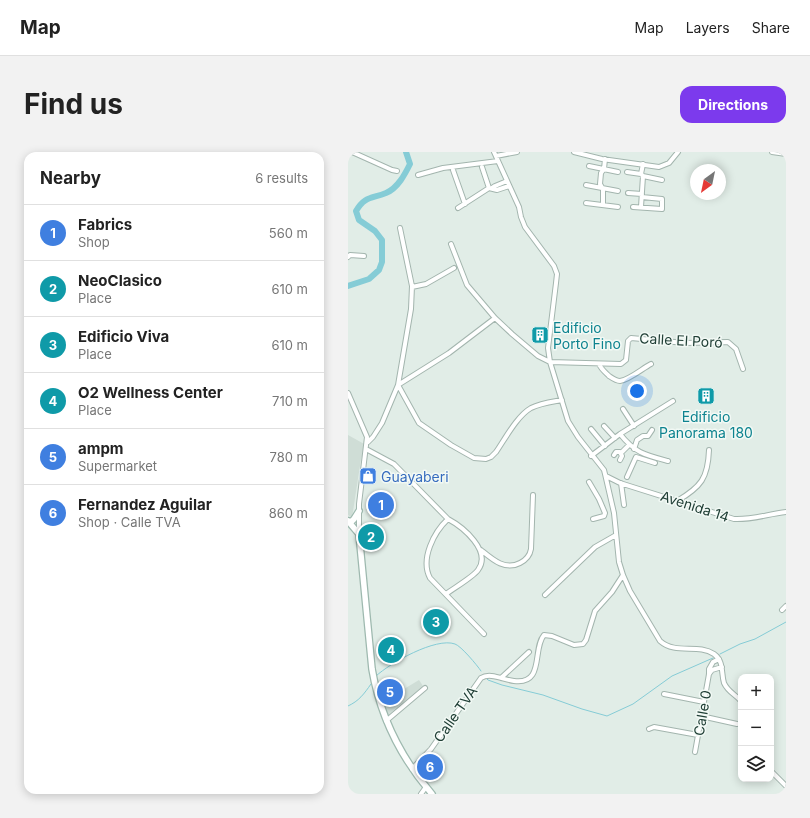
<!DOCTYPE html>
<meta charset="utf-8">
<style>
:root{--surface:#fff;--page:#f2f2f2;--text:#222;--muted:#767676;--line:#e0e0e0;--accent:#7c3aed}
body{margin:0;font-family:Inter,sans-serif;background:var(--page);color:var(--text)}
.controls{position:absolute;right:12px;bottom:12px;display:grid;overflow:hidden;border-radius:8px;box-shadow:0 2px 10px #0003}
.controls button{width:36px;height:36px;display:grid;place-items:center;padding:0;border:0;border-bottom:1px solid var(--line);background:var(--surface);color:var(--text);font:20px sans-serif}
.compass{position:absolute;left:342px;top:12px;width:36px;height:36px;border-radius:50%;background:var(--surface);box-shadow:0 2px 10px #0003;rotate:213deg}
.you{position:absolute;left:289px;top:239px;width:14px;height:14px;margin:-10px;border:3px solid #fff;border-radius:50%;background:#1a73e8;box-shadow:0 0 0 6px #1a73e833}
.badge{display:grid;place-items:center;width:26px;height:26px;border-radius:50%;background:var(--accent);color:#fff;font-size:13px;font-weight:700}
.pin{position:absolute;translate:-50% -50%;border:2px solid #fff;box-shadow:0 1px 4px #0006}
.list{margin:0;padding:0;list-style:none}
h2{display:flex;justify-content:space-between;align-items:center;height:52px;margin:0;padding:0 16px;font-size:17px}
h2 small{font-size:13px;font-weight:400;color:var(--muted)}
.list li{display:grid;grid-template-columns:26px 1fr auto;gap:12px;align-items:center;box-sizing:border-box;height:56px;padding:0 16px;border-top:1px solid var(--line)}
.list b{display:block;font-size:15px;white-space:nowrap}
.list p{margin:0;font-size:13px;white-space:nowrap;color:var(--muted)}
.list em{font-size:13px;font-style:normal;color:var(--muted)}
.icon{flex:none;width:22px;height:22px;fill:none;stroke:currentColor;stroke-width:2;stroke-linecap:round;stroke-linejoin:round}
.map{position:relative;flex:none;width:438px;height:642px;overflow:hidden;border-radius:12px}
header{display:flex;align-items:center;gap:24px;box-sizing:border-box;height:56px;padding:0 20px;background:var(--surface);border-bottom:1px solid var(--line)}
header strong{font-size:19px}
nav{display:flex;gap:22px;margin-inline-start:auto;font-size:14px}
.intro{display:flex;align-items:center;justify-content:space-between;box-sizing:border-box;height:96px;padding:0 24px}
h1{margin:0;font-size:28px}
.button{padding:10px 18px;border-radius:12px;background:var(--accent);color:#fff;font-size:14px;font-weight:700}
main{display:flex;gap:24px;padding:0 24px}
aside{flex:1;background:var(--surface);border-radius:12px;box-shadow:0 2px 10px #0003}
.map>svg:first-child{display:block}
</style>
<header>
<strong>Map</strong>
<nav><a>Map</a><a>Layers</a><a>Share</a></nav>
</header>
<div class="intro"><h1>Find us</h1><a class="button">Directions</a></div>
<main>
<aside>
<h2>Nearby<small>6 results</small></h2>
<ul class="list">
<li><span class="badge" style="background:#3f7fe0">1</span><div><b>Fabrics</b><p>Shop</p></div><em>560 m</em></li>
<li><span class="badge" style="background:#0f9aa8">2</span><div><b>NeoClasico</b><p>Place</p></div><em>610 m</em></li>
<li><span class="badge" style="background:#0f9aa8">3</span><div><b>Edificio Viva</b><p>Place</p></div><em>610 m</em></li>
<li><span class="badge" style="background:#0f9aa8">4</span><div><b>O2 Wellness Center</b><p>Place</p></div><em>710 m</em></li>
<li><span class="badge" style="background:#3f7fe0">5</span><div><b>ampm</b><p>Supermarket</p></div><em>780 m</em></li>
<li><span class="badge" style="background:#3f7fe0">6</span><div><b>Fernandez Aguilar</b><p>Shop · Calle TVA</p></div><em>860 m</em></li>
</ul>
</aside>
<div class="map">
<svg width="438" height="642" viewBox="0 0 438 642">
<rect width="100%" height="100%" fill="#e1ede7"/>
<path fill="#cfddd6" d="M0,283L18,293L13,307L4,366L0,363Z
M71,528L75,534L40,563L36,549Z"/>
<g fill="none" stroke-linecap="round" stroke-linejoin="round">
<path stroke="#85ccd6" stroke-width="1" d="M372,502L392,492L407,487L438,470
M28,524C42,511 88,485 107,492C113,494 129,513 133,519
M138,526L140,528L154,533L195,543L234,557L259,564L285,552L324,524L365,506
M0,554C11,549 16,542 23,532"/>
<path stroke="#85ccd6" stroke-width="6" d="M0,134L21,127L31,118L34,110V88L27,79L11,68L8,59C17,44 23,47 38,41C50,36 57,22 62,12L58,0"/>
<defs>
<path id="street" d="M4,0L44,18L49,19
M146,0L171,55L173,65L177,75L206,114L209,122L208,131L200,196L202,210L220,269L230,285L256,318L257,322L266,361L271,410L275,423L282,439L312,489C328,503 350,491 366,502C376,509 373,521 376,531C380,540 387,542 393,549
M226,0L254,7L311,15L321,11L330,0
M424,0L438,2
M148,4L169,0
M241,14L270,20
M134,15L141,36
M105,18L117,52
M279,20L293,22
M70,23L95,16L150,9
M295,24L314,28
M238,33L270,39
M144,36L147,34L159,29
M280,41L294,42
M238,51L270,55
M255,53V37L252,32L253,21L256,17L257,7
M285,55L314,57V47L294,45
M293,55L295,24L293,22L295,12
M110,56L141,36L149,38L161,34
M52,76L64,134L63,157L50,233L71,271L103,293L126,306L138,307L143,305L148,300C157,287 169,264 183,256C193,251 203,250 214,248
M103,92L119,133L147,166L164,182L190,204L202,210L273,212L278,208L280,189L283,186L337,191L380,190L388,197L395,217
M0,105L2,103L16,104
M64,135L78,132L106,116
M251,212C253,217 257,220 261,224C264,226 268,229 272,229C281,228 295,216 303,212
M0,241L19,285L11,352V381
M275,257L286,274
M256,274L267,286
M243,277L257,294
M272,282C287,301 297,303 320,309
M20,290L25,285L34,271L50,233L101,201L147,166
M18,297L46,312L100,367C86,380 72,407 82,426L136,482
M286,297L289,288L295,284H300L304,278
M273,301L281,293
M266,303L268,300H272L274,304L272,308
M243,304L272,282L325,249
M258,324L272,331L386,367C404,368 420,362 438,360
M279,325L288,305L307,311
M241,330L251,347L257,361L256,364L245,367
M273,331L276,353
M329,349C353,335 360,326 361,298
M133,398C144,407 157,419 172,411C178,408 182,403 183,397L185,343
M98,442C106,436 125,425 130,418C144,399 115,375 100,367
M197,443L247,395L268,383
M434,458L438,454
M361,522L364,518L374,515
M153,526L181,500
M316,542L356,550
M353,564L389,572
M38,569L77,536
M301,577L306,575L350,583
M347,600L361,522V517L365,510L371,507
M64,617L83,597L133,526C142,520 156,528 166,529C197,533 184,497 196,483L204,484L226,493L235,492L238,488L247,459L264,440L275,423
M423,619L438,634
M73,642L78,635"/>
<path id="secondary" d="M0,369L11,382L24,517C32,564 53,606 84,642
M1,369L3,370L6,367L11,359"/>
</defs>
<use href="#street" stroke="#a3b5ae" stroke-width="6"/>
<use href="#secondary" stroke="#9eb9af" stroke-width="8"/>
<use href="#street" stroke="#fff" stroke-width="4"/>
<use href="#secondary" stroke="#fff" stroke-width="5.5"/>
</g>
<defs>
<symbol id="building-square" viewBox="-11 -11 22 22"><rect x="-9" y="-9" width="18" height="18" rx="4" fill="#0f9aa8" stroke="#f2f9f5"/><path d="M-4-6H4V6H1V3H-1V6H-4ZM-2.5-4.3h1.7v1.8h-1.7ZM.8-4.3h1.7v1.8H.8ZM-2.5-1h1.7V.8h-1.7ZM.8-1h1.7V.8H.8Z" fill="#fff"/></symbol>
<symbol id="shop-square" viewBox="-11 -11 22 22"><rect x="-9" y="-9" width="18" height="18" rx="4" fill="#3f7fe0" stroke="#f2f9f5"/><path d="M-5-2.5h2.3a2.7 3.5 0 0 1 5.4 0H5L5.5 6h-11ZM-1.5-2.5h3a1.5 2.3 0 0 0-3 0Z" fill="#fff"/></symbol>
</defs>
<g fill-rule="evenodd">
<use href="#building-square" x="182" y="173" width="20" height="20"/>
<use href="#building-square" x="348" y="234" width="20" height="20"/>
<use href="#shop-square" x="10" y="314" width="20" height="20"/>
</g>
<g text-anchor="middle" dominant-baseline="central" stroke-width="3" stroke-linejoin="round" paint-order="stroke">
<g font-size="14" fill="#0d838f" stroke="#f2f9f5" text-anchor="start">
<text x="205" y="175">Edificio<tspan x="205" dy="16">Porto Fino</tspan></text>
<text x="358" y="264" text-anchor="middle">Edificio<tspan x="358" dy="16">Panorama 180</tspan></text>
</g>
<g font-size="14" fill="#203f36" stroke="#f2f9f5">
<text transform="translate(333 188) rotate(3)">Calle El Poró</text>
<text transform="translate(347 354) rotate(18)">Avenida 14</text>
<text transform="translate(354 561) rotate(-80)">Calle 0</text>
<text transform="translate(107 562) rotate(-55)">Calle TVA</text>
</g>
<g font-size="14" fill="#366cbe" stroke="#f2f9f5" text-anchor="start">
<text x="33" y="324">Guayaberi</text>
</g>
</g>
</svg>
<div class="controls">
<button>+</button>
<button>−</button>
<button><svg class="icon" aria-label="layers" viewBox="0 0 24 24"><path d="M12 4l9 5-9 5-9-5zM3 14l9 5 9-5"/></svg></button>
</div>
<svg class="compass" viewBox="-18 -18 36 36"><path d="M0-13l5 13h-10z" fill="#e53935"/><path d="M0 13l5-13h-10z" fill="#767676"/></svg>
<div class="you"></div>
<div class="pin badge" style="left:33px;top:353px;background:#3f7fe0">1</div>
<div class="pin badge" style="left:23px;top:385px;background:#0f9aa8">2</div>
<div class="pin badge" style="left:88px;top:470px;background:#0f9aa8">3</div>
<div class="pin badge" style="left:43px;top:498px;background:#0f9aa8">4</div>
<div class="pin badge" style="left:42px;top:540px;background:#3f7fe0">5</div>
<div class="pin badge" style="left:82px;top:615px;background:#3f7fe0">6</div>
</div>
</main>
